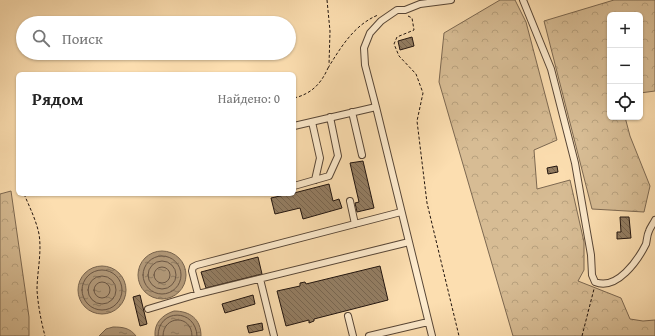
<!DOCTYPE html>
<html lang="ru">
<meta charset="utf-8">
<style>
:root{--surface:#fff;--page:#f6f6f6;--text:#222;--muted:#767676;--line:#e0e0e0}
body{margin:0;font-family:"Gentium Book Plus",serif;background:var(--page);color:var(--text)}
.controls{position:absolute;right:12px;top:12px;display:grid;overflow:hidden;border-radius:6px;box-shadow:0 1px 3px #0004}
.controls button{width:36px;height:36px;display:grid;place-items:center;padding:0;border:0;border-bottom:1px solid var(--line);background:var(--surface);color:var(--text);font:20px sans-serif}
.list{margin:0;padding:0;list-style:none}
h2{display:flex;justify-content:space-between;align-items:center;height:52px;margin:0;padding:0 16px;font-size:17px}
h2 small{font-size:13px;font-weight:400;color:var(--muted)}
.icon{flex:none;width:22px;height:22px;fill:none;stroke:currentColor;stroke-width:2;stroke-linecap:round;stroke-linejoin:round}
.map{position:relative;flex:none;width:655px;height:336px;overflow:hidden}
.search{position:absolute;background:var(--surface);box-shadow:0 1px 3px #0004;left:16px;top:16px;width:280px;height:44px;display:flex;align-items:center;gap:10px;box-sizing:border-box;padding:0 14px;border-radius:22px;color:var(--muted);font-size:15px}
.panel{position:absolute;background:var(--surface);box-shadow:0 1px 3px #0004;left:16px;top:72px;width:280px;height:124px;border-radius:6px}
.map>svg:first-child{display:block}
</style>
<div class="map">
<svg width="655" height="336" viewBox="0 0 655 336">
<defs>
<pattern id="forest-crowns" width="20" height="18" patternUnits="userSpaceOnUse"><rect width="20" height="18" fill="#d7bc94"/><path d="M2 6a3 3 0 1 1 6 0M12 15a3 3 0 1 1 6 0" fill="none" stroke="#b8a17e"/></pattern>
<pattern id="water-ripples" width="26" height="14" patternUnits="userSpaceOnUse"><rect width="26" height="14" fill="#b29979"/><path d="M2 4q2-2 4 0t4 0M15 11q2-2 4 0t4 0" fill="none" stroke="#907c62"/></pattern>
<pattern id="building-back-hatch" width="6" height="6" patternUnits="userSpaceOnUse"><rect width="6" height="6" fill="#937d62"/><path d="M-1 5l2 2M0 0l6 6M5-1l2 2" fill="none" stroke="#78654f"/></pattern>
</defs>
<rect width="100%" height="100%" fill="#fcdeb0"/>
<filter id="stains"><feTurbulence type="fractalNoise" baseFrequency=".005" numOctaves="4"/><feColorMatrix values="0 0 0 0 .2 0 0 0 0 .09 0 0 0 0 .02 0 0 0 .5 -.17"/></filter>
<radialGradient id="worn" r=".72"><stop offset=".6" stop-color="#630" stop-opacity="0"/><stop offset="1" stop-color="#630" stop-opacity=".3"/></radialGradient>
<path fill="url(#forest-crowns)" stroke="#7c6851" d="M500,0H515L526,22L557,140L534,150L537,189L570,180L584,242V270L578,281L621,298L630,319L643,321L655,320V336H513L439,82L444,33Z
M614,0H655V91L640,93V15H610V117H625L630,136L650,186L644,212L592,209L544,21Z
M11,191L29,317V336H0V194Z"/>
<path fill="url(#water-ripples)" stroke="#78644e" d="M138 275a24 24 0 1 1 48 0a24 24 0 1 1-48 0Z
M78 290a24 24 0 1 1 48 0a24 24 0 1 1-48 0Z
M174,311C190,311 201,319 201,336H155C154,323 162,315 174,311Z
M113,327C123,327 130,328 136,336H99L106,329Z"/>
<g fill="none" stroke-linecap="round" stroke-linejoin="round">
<path stroke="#6a5644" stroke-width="1" d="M143 275a19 19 0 1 1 38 0a19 19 0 1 1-38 0Z
M148 275a14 14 0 1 1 28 0a14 14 0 1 1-28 0Z
M154 275a8 8 0 1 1 16 0a8 8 0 1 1-16 0Z
M82 290a20 20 0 1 1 40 0a20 20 0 1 1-40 0Z
M88 290a14 14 0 1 1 28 0a14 14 0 1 1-28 0Z
M94 290a8 8 0 1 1 16 0a8 8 0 1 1-16 0Z
M158,336C158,308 196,308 197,336
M163,336C163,315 192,314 192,336"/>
</g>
<path fill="url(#building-back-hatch)" stroke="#21140e" d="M412,37L414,46L400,50L398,41Z
M363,161L374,208L357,212L355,203L359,202L350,163Z
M557,166L558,172L548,174L547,168Z
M329,184L333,201L339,199L342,208L303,219L300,208L275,214L271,198L289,194H294V193Z
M620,217H629L631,238L617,239V232H621Z
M258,257L262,274L206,288L201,272Z
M380,266L388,300L314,319V321L309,323V320L286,326L277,291L300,286V283L305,282L306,284Z
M140,295L147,324L140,326L133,297Z
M253,295L255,304L225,313L222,304Z
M262,323L263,330L249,333L247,326Z"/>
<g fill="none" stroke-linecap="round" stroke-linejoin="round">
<defs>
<path id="minor" d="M523,0L551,69L575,163L591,255L592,275L595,282C617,291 638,260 646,244C647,240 647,235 649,231C650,228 653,224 655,220
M376,107L365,65L364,48L370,33L381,21L397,10H405L420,4L451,0
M352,112L362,155
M312,122L320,158L315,180
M294,126L376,107L432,336
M294,186L329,176L338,156L330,117
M350,201L355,224
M260,279L274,336
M198,294L192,271L193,267L197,265L401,212
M148,309L198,294L409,242
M348,316L353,336
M369,336L428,322"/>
</defs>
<use href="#minor" stroke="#584636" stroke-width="8"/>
<path stroke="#21140e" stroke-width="1" stroke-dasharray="3 2" stroke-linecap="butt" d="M327,0L330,31L329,65
M408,16L412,18L414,30L397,37L394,44L399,56L416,74L423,93L417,121L427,203L459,336
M328,68C341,47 354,25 378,15
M294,98C311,94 321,84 328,68
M24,194C30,208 36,220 39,234C42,253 37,272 37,290C38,305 41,321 45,336
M582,336L594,289"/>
<use href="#minor" stroke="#fdeacc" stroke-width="6"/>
</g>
<rect width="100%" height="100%" filter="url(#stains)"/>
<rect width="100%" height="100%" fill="url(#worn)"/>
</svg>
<div class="controls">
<button>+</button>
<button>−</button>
<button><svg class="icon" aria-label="locate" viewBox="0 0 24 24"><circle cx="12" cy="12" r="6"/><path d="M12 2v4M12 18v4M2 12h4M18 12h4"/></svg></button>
</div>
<div class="search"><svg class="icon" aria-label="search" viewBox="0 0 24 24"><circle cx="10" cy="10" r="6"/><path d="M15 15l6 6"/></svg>Поиск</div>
<section class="panel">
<h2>Рядом<small>Найдено: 0</small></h2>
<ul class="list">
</ul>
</section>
</div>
